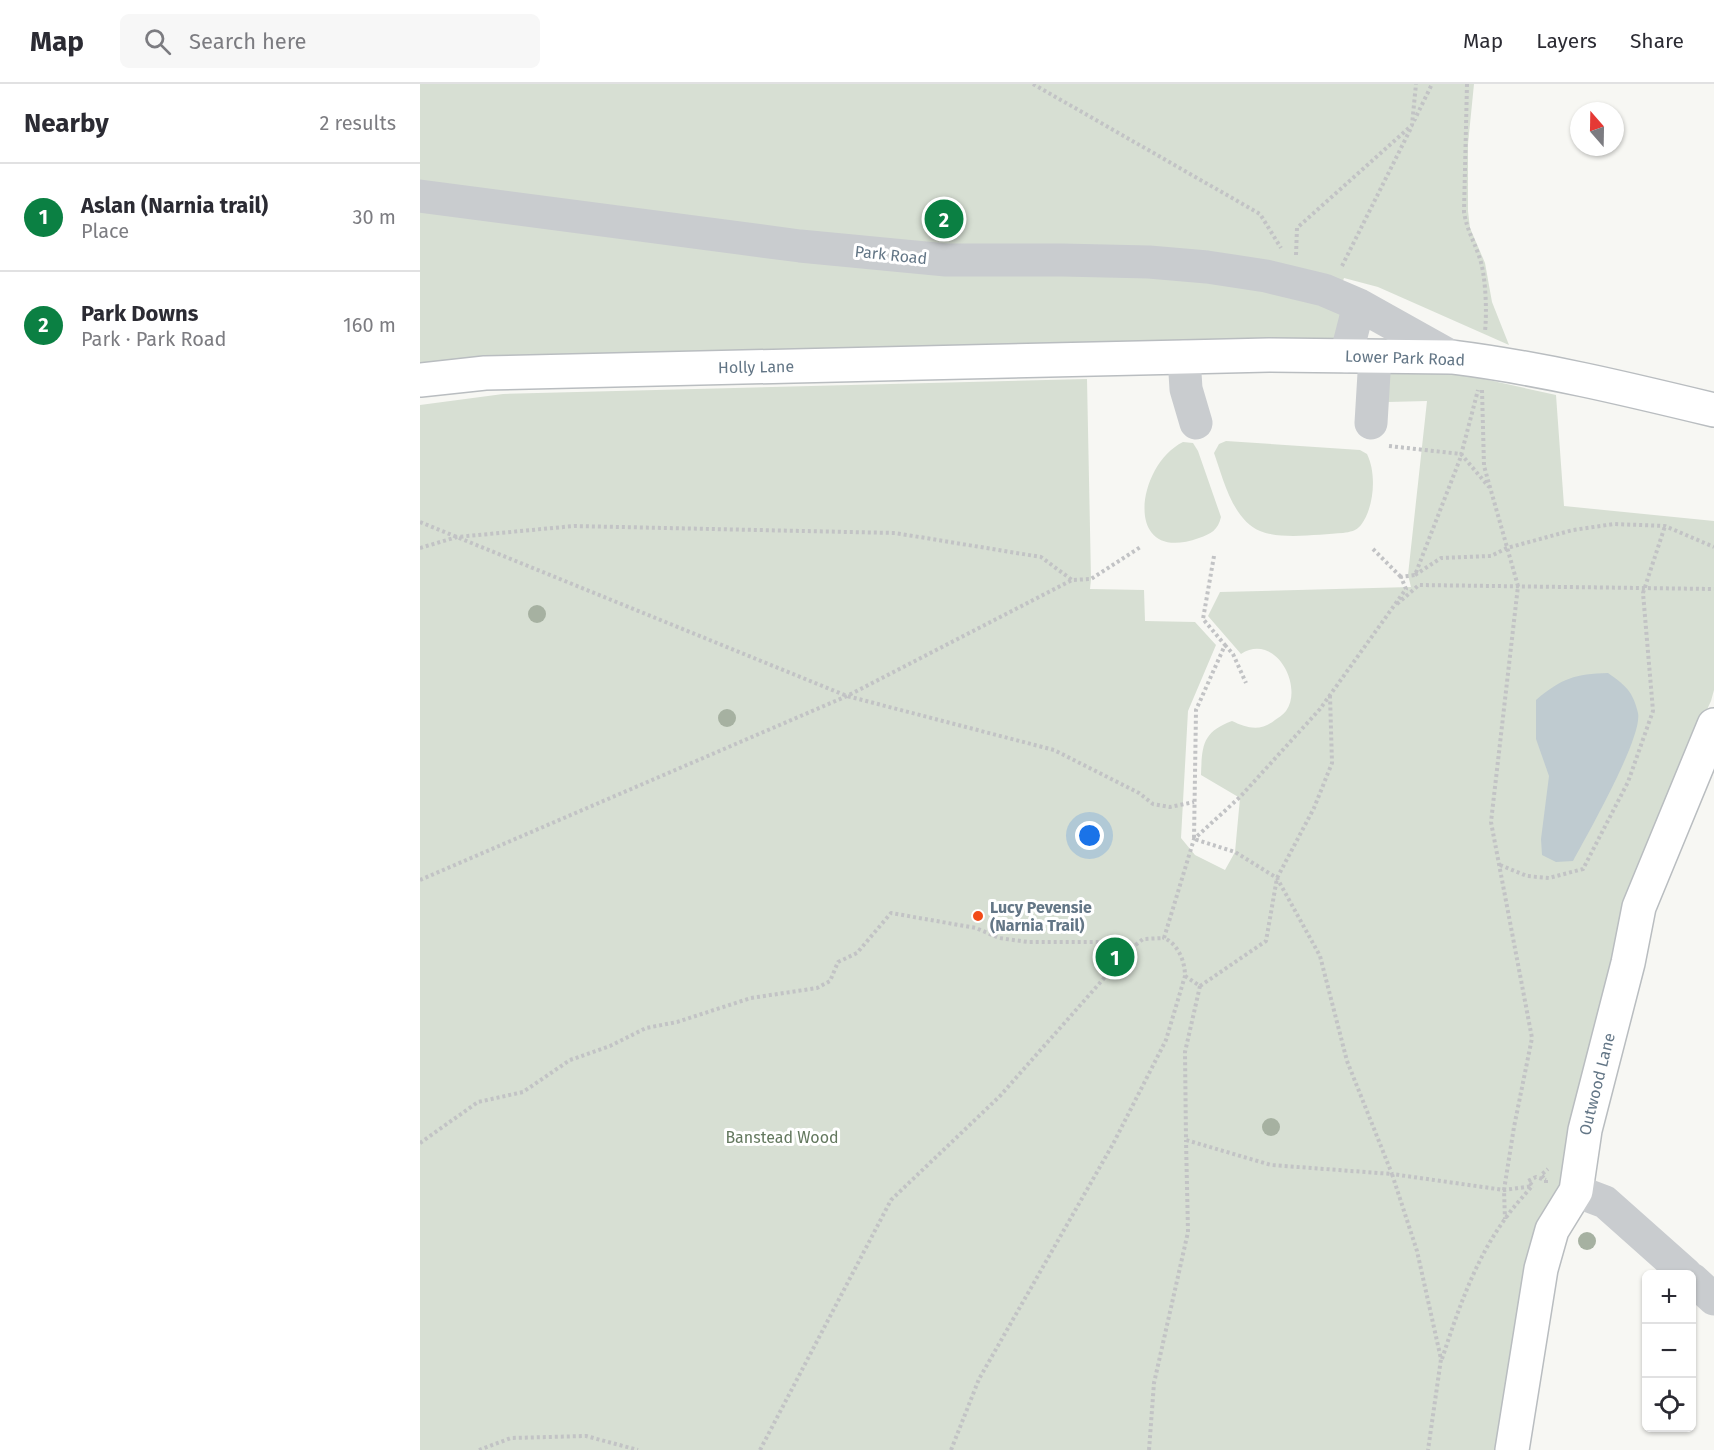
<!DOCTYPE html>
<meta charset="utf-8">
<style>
:root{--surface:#fff;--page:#f7f7f7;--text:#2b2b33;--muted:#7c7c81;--line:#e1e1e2;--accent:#0b8043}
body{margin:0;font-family:"Fira Sans",sans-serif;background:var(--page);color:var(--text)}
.controls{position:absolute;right:18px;bottom:18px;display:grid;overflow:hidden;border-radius:9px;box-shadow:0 2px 4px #0004}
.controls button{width:54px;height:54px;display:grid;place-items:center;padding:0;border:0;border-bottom:2px solid var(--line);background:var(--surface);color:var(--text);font:30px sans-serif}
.compass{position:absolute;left:1150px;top:18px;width:54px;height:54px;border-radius:50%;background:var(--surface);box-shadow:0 2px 4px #0004;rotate:340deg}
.you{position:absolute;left:670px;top:752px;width:21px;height:21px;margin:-15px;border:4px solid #fff;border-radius:50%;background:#1a73e8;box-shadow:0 0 0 9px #1a73e833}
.badge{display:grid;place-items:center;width:39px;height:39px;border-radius:50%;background:var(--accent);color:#fff;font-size:20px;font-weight:700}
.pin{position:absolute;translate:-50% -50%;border:3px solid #fff;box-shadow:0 2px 6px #0006}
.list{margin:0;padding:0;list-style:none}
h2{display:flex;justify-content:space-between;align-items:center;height:78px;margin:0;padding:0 24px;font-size:26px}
h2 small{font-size:20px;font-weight:400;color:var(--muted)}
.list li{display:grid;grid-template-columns:39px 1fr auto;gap:18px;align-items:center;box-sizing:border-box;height:108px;padding:0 24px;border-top:2px solid var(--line)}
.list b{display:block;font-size:22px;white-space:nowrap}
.list p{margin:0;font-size:20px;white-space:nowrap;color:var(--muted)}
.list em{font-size:20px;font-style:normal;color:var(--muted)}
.icon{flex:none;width:33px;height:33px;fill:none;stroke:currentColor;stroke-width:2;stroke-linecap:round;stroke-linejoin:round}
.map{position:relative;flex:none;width:1294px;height:1366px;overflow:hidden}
header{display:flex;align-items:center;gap:36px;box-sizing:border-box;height:84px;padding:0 30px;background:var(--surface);border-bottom:2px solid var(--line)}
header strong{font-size:28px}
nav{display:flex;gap:33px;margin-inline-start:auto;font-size:21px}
.search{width:420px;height:54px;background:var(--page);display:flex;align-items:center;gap:15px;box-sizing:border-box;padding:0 21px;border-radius:9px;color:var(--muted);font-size:22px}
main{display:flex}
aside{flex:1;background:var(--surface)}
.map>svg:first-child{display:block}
</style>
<header>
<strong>Map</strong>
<div class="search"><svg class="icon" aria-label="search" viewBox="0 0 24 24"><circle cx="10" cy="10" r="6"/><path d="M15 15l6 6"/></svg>Search here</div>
<nav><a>Map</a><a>Layers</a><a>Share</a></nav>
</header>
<main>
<aside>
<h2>Nearby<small>2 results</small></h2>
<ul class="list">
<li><span class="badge">1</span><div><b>Aslan (Narnia trail)</b><p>Place</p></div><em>30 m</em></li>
<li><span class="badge">2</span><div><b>Park Downs</b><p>Park · Park Road</p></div><em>160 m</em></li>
</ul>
</aside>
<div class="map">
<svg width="1294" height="1366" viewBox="0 0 1294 1366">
<rect width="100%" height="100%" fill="#f7f7f3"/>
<path fill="#d7dfd3" d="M0,0H1054L1048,60V127L1050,144L1065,179L1072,218L1089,261L958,203L924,194L914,223L922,232L917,253L912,256L419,269L217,268L101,274L0,284Z
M1032,288L1136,311L1144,422L1294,437V606L1291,617L1268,666L1092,1366H0V321L83,310L667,295L671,495L670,505L724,506L725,537L775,538L796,561L768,627L761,754L775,771L805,786L815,768L820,714L781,691C782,662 782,648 812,637C827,644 840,648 855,636C858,634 863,631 866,627C884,602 855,548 821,570L788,532L800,508L991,503L988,491L1007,317L968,318V289Z
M806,357L940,366L947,370C957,390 954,424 941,441C936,447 930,448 923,449C901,450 861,456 840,447C812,435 803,394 794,369L799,360Z
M763,358L773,359L778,367L801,433C798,446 791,450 779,454C702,482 716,381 763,358Z"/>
<path fill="#bfcbd0" d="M1188,589C1205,601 1213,607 1218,629C1223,653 1167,751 1153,777L1136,778L1122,771L1121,755L1129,692L1116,655V616C1142,594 1155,590 1188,589Z"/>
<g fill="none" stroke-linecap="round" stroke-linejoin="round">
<defs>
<path id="major" d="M0,296L65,289L764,273L849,271L1032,273C1120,284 1207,305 1294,326
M1092,1366L1121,1185L1132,1146L1156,1107L1165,1046L1208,879L1219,823L1294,641"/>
</defs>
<use href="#major" stroke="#b9bdc0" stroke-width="36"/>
<path stroke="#c2c3c5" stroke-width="4" stroke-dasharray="3 3" stroke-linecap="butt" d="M613,0L840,130L861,164
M1047,0L1044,128C1047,146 1053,155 1059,172C1066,190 1067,229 1065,247
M994,37L1012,0
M876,171L877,144L992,41L996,0
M922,182L991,44
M1062,306L1064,382L1098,502L1071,738L1112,954L1094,1043L1084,1106L1085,1135
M969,362L1041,370L1069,403
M0,438L427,612L634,666L719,709L733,720L750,723L774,718
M0,464L37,453L154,442L475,449L621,473L652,496
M953,465L981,493
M794,472L783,535L805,561L776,626L774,755L815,768L857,794L900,872L927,977L972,1090L1084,1106L1113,1102
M995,491L1021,474L1071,472L1087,464L1153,446L1194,440L1245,442L1294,463
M977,520L999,501L1294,505
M805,561L813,570L826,599
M1080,781L1107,792L1129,794L1163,785L1208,698L1233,627L1223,509L1245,442
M0,796L427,612L652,496L671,495L722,462
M765,892L780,902L765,968L766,1056L851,1081L972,1090L997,1167L1021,1275L1008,1366
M780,902L846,857L857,794L894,724L912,679L910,612
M0,1059L58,1018L103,1008L150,976L190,962L226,944L257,938L331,914L397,904L410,897L418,878L437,869L471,829L556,844L579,854L608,858H694L708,867
M1126,1099V1096L1121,1091L1128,1085
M1112,1101L1108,1097L1116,1093L1126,1096
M1022,1275C1038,1226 1055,1176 1085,1135C1093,1123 1103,1113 1112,1102
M59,1366L91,1354L166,1352L218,1366
M340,1366L471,1116L580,1012L708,867L723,855L744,854
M531,1366L559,1295L693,1060L746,956L765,892C765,877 758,860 744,854L774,755L820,713L900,625L986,505L981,493L995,491L1040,375L1058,306
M729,1366L734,1299L768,1148L766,1056"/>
<path stroke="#c9cccf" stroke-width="33" d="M0,112L380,162L526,176H642L729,178L787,183L846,192L904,206L939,221L1032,273
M926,272L939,221
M764,273L766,305L776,339
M951,339L955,273
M1156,1107L1185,1118L1266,1190
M1272,1195L1294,1215"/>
<use href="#major" stroke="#fff" stroke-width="33"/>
</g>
<g fill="#a6b1a1">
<circle cx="117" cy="530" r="9"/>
<circle cx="307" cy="634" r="9"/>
<circle cx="851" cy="1043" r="9"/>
<circle cx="1167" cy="1157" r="9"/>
</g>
<circle fill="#f24b18" stroke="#fff" stroke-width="2" cx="558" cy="832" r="6"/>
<g text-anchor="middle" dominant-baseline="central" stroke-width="6" stroke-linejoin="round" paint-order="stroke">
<g font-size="16" fill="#637686" stroke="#fff">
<text transform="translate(471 171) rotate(6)">Park Road</text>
<text transform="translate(985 274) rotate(2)">Lower Park Road</text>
<text transform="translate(336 283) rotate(-1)">Holly Lane</text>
<text transform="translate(1177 1000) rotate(-76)">Outwood Lane</text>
</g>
<g font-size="16" font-weight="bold" fill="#637686" stroke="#fff" text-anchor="start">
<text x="570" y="823">Lucy Pevensie<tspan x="570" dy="18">(Narnia Trail)</tspan></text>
</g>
<g font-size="16" fill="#63785e" stroke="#fff">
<text x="362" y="1053">Banstead Wood</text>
</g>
</g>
</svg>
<div class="controls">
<button>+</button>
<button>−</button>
<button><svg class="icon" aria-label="locate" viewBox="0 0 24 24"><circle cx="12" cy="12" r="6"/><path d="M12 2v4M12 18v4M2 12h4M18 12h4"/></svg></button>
</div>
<svg class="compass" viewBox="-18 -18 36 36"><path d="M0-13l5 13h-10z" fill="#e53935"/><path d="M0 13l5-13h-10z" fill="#7c7c81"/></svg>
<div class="you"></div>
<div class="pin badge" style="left:695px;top:873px">1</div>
<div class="pin badge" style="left:524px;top:135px">2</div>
</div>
</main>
